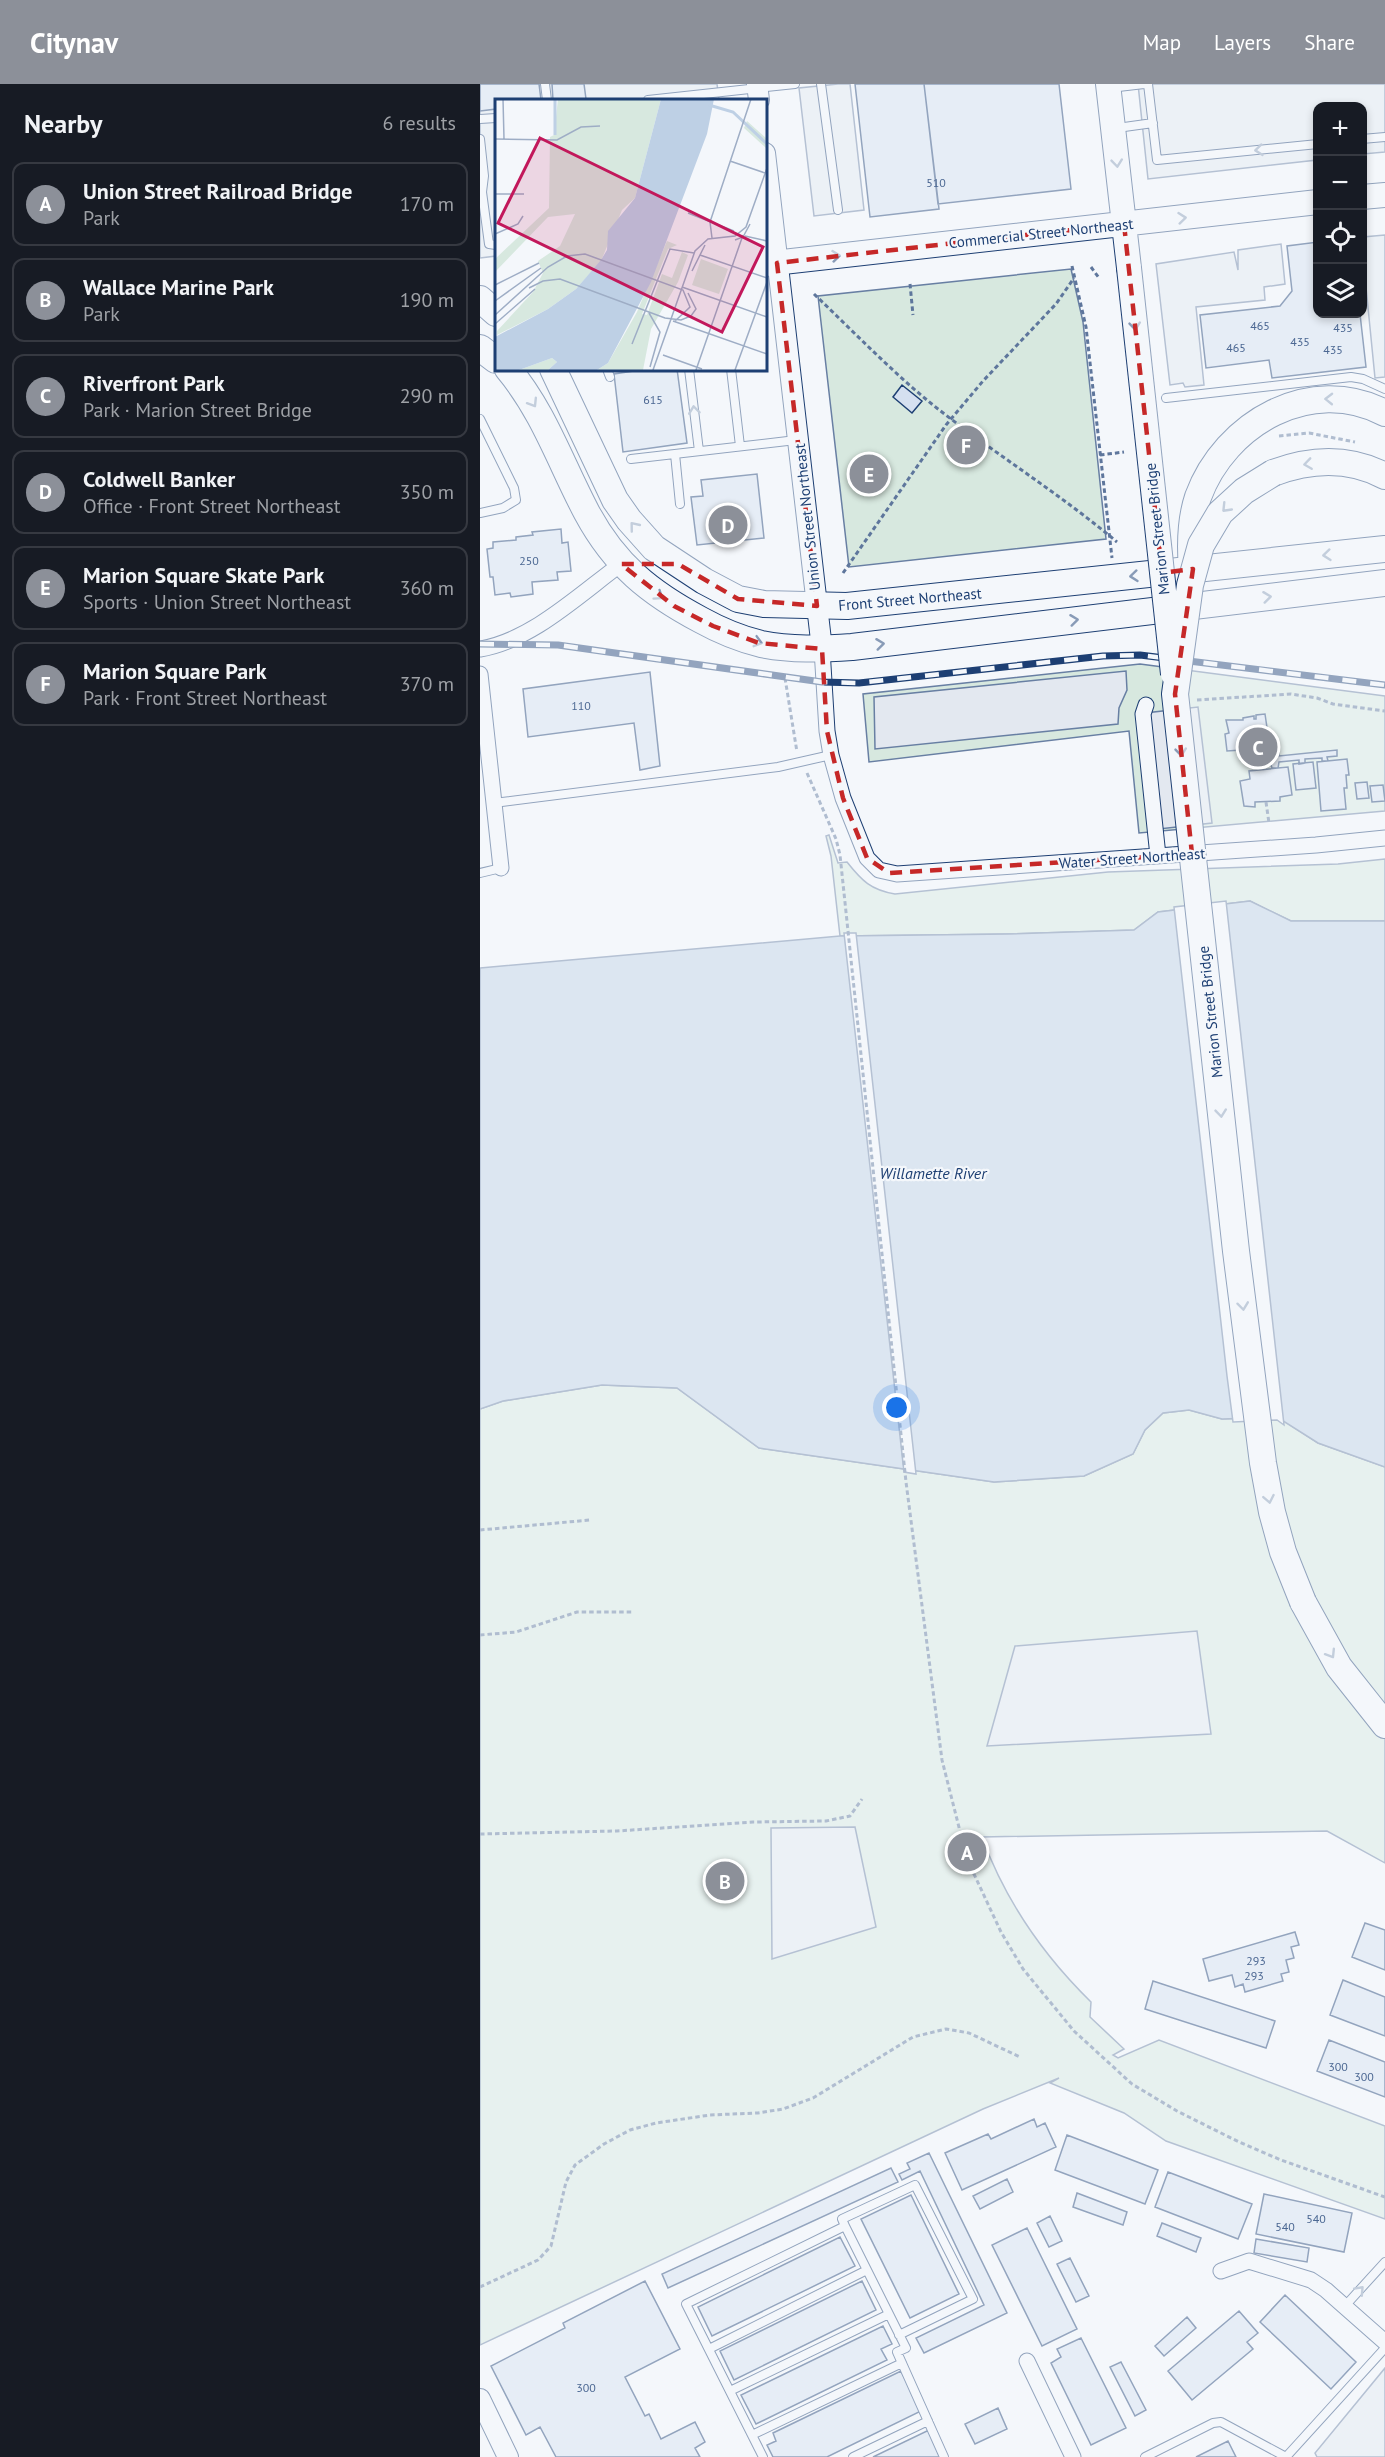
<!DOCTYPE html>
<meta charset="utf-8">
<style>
:root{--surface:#171b24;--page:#20242c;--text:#f1f3f6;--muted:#9ea1a6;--line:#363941;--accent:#8c9099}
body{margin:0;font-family:"PT Sans",sans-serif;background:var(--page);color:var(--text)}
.controls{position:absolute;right:18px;top:18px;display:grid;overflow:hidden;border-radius:12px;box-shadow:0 3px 9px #0003}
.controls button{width:54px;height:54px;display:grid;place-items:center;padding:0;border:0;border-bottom:2px solid var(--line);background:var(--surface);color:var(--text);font:30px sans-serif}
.you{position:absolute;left:417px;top:1324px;width:21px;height:21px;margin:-15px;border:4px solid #fff;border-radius:50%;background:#1a73e8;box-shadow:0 0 0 9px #1a73e833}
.badge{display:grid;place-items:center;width:39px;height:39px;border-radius:50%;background:var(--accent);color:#fff;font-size:20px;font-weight:700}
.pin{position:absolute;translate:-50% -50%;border:3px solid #fff;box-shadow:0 2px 6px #0006}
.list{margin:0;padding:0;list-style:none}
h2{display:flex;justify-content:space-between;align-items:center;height:78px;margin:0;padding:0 24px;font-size:26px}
h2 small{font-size:20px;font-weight:400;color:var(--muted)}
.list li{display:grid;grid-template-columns:39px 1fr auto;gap:18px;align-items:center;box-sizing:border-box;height:84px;margin:0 12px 12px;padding:0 12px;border:2px solid var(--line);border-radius:12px}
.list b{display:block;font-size:22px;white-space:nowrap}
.list p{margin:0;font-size:20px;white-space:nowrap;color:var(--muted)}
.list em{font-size:20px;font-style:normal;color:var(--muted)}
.icon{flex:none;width:33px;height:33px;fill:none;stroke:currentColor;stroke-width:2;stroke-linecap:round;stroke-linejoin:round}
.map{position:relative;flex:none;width:905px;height:2373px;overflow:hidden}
header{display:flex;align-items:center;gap:36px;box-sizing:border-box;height:84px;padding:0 30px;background:var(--accent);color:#fff}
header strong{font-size:28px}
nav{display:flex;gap:33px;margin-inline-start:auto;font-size:21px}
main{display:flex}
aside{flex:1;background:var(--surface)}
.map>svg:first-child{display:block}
</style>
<header>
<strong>Citynav</strong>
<nav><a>Map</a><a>Layers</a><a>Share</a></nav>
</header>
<main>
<aside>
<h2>Nearby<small>6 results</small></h2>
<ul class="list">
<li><span class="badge">A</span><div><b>Union Street Railroad Bridge</b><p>Park</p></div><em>170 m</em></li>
<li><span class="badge">B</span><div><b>Wallace Marine Park</b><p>Park</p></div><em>190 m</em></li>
<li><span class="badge">C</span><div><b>Riverfront Park</b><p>Park · Marion Street Bridge</p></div><em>290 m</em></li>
<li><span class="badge">D</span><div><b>Coldwell Banker</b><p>Office · Front Street Northeast</p></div><em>350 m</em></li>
<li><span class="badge">E</span><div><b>Marion Square Skate Park</b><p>Sports · Union Street Northeast</p></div><em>360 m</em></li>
<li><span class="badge">F</span><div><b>Marion Square Park</b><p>Park · Front Street Northeast</p></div><em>370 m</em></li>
</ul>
</aside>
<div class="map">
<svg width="905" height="2373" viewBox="0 0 905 2373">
<rect width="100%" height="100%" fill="#f4f7fb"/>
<path fill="#d7e8df" stroke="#687fa3" stroke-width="1.5" d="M591,185L603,238L626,455L369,483L338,212Z
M660,580L905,612V727L659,749L649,647L389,678L383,610Z
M349,751L358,779L367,778C382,797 391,806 415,810L628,788L858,780L905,775V837H811L770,817L678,828L654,846L529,850L360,852L351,772L346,752Z
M122,1301L197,1304L279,1364L514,1398L604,1392L653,1370L665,1346L683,1329L709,1326L742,1335L798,1333L838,1359L905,1383V1779L847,1747L502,1753C525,1816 563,1871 611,1918L610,1933L644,1965L633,1971L638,1974L679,1956L905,2042V2135L686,2057L644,2029L570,1999L579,1994L503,2025L0,2261V1325L23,1317Z"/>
<path fill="#e3e8f0" stroke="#687fa3" stroke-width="1.5" d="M0,0H237L239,16H16V172L0,174Z
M358,0H370L384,126L334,132L319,4Z
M658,0H905V68L883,70L882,22H838L837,76L668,95Z
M905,151V293L895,294L883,173V153Z
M801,160L805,200L784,203L785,216L716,223L724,301L705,303L703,299L690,301L676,180L754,168L758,186V166Z
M646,587L647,606L639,624L638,640L395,665L394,613Z
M718,623L732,739L679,745L665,629Z
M717,1547L731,1650L507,1662L535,1562Z
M375,1743L396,1843L292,1875L291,1744Z
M905,2284V2373H837L835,2369Z"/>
<path fill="#bed0e5" stroke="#687fa3" stroke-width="1.5" d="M770,817L811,837H905V1383L838,1359L797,1333L742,1335L709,1326L683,1329L665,1346L653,1370L604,1392L514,1398L279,1364L197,1304L122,1301L23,1317L0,1325V884L360,852L529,850L654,846L678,828Z"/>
<path fill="#f4f7fb" stroke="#687fa3" stroke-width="1.5" d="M746,817L804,1341L797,1336L753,1338L747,1292L694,823Z
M364,849H376L436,1390L424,1388Z"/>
<path fill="#d5e0f0" stroke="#1d3f73" stroke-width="1.5" d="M0,0H59L61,16H16V25L0,27Z
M72,0H104L106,15L73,16Z
M375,0H444L459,125L390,133Z
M444,0H579L591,105L458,120Z
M838,158V230H880L886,283L792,294L789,276L726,284L720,231L800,222L812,207L807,162Z
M167,285H197L207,359L143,368L134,290Z
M422,301L442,317L432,329L413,313Z
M277,390L284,454L217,461L211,413L223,412L221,396Z
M81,445L82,459L88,458L91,487L77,488L78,496L52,498L53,510L31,513L30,509L15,511L13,493H10L7,465L13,464V458L36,456V453L53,451L52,448Z
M170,588L180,682L160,686L154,639L48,653L43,605Z
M785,630L790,664L747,667L745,650L749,649L746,636H763V634L774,632V635H776V631Z
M798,664L799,672L857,666V672L847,673L848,677H842V674L825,675V679L819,680V676L799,678L798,684H792L791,681L786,682L785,666Z
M867,675L869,691H866L867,704H864L866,725L841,727L837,678Z
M833,678L836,704L816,706L813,680Z
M808,683L812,711L800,713V717L775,718V723L764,722L760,697L770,695L769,687Z
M887,698L889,714L877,715L875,699Z
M903,701L905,717L892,718L890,702Z
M885,1839L905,1846V1886L872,1873Z
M815,1848L819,1861L811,1863L814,1874L806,1876L809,1888L801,1890L803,1897L765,1908L763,1900L755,1903L752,1891L729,1897L723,1875Z
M863,1896L905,1913V1952L850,1931Z
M673,1897L795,1937L786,1964L665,1925Z
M849,1956L905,1978V2013L837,1987Z
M554,2035L557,2043L565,2039L576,2063L482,2106L465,2069L508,2050L511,2055Z
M587,2051L678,2086L665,2120L575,2086Z
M449,2069L527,2229L444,2269L436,2254L504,2221L440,2087L422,2096L419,2090L430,2085L427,2079Z
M411,2084L418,2098L188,2204L182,2190Z
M688,2088L772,2120L758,2155L675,2123Z
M527,2095L533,2108L500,2125L493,2112Z
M597,2109L647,2128L643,2141L593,2123Z
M784,2110L872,2129L864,2168L776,2150Z
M431,2111L479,2210L430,2234L381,2135Z
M570,2132L582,2157L569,2163L557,2139Z
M682,2139L721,2154L716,2168L677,2152Z
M547,2144L597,2245L562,2262L512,2161Z
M360,2153L375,2182L232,2252L218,2223Z
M776,2155L829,2164L827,2178L774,2169Z
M590,2174L609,2212L596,2218L577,2180Z
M165,2197L200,2265L145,2293L165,2332L169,2330L181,2355L215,2338L225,2358L215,2364L220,2373H76L60,2343L46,2351L11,2282L85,2244L83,2239Z
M382,2197L396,2226L254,2296L240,2267Z
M805,2211L876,2278L851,2305L780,2238Z
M759,2227L778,2249L767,2258L773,2265L712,2316L688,2287Z
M707,2233L716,2244L684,2272L675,2262Z
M403,2242L412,2260L401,2265L407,2276L276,2340L261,2311Z
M601,2254L646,2344L611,2361L571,2279L581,2273L577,2265Z
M641,2278L666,2326L655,2332L630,2283Z
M421,2287L441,2327L347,2373H293L287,2361L296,2357L293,2349Z
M518,2324L527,2345L495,2360L485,2340Z
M449,2346L461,2372L459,2373H393Z
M748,2357L756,2373H716Z"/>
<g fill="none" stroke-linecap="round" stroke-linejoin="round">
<defs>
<path id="service" d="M65,0L67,16
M341,0L358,126
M668,0L677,76L838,60
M630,4L664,0
M168,16L315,0
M0,35L16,34
M637,44L673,39
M0,55L4,92L2,108L9,160L16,161
M882,55L905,53
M127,285L130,293
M209,285L219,367
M251,285L260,362
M686,314L871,293L883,295L905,305
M0,335L34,404L36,416L23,424L0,429
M195,370L200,420
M151,375L316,356
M14,719L298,683L351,671
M0,789L21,784
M365,2142L362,2135L435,2101L493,2215L419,2251
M865,2222L905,2178
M229,2265L387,2186
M250,2307L409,2230
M272,2351L422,2279
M283,2373L206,2220L365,2142L426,2264L417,2268L464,2373
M373,2373L448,2337
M665,2373L733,2339L741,2338L806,2373
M806,2373L905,2264"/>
<path id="minor" d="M0,565C51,557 100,510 141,480
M342,565L347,647L351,671L363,714L387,774L399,786L417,790L836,761L905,754
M0,590L21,784
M666,621L663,630L678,772
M741,2187L769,2177L831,2196L846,2206L905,2258
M547,2277L593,2373"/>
<path id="tertiary" d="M277,0L279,16
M285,69L342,565
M0,2315L28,2373"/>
<path id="primary" d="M628,0L649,184
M882,113L905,111
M285,180L838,118"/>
<path id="trunk" d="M0,215L16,229
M0,264L16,276
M28,285C64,328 81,380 107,429C135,481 170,509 221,536C239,546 261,555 281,560C311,566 341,565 372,563L905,499
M73,285L135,416L149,436L174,464L224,497L258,515L284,520L367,522L905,465
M793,389C830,375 869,373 905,392
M712,485C710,461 710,437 718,413C745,339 831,290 905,329
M823,1518L859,1583L905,1641"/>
</defs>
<use href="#service" stroke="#1d3f73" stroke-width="10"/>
<use href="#minor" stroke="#1d3f73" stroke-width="17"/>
<use href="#tertiary" stroke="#1d3f73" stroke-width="22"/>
<use href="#primary" stroke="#1d3f73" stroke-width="26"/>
<use href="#trunk" stroke="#1d3f73" stroke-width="28"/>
<path stroke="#5e769c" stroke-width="3" stroke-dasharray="4.5 3" stroke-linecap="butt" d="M592,182L606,243L632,474
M611,183L619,194
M430,200L433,231
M334,210C375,249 414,290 458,325C517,371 580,410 637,458
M799,352L829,349L875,358
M620,371L644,368
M363,489L466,341L503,297L576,220L594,194
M305,594L317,668
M717,616L811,610L837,614L853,620L905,627
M327,689L356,755L360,771L426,1398L462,1676L487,1775L521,1848L543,1885L594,1947L652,2000L697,2027L759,2058L801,2076L905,2113
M786,718L789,739
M0,1446L110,1436
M0,1551L36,1548L97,1528H153
M0,1750L137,1747L273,1738L346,1737L370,1732L382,1715
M0,2203L58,2176L71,2162L86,2098L95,2081L124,2060L150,2046L176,2039L230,2031L278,2029L303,2025L333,2014L433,1953L466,1945L489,1949L540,1973"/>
<use href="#service" stroke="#f4f7fb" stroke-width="8"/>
<use href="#minor" stroke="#f4f7fb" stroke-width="15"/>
<use href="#tertiary" stroke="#f4f7fb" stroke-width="20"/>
<use href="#primary" stroke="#f4f7fb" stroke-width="24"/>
<use href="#trunk" stroke="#f4f7fb" stroke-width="26"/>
<defs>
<path id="rail" d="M0,560L78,561L342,598L379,599L623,572L660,571L905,601"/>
</defs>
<use href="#rail" stroke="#1d3f73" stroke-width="7"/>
<use href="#rail" stroke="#f4f7fb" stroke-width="4.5" stroke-dasharray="14" stroke-linecap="butt"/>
<defs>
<path id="primary-bridge" d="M649,184L693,590"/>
<path id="trunk-bridge" d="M793,389L764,407L740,429L721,461L710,501L695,610L756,1167L783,1379L792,1428L803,1468L823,1518"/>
</defs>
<use href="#primary-bridge" stroke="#1d3f73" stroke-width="26" stroke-linecap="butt"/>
<use href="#trunk-bridge" stroke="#1d3f73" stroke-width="28" stroke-linecap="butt"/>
<use href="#primary-bridge" stroke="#f4f7fb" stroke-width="24"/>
<use href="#trunk-bridge" stroke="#f4f7fb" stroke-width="26"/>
</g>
<defs><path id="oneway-chevron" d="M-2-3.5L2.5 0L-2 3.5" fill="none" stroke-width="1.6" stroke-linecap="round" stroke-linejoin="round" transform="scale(1.5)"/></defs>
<g stroke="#889bb7">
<use href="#oneway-chevron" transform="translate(779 66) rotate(174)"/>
<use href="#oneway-chevron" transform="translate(637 79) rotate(84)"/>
<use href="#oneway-chevron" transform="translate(702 134) rotate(-6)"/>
<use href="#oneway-chevron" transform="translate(356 172) rotate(-6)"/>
<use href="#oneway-chevron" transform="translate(655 242) rotate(84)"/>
<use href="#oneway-chevron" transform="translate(849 315) rotate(-179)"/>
<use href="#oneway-chevron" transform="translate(53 319) rotate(58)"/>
<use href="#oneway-chevron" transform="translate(214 326) rotate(-97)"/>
<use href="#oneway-chevron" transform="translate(828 380) rotate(172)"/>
<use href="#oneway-chevron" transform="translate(746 424) rotate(134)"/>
<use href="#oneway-chevron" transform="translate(154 442) rotate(-129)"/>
<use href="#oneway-chevron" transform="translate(847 471) rotate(174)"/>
<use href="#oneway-chevron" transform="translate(654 492) rotate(174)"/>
<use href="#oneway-chevron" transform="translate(179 512) rotate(35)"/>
<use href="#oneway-chevron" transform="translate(787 513) rotate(-7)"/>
<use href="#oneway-chevron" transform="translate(594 536) rotate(-7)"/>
<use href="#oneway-chevron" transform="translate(278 558) rotate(16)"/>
<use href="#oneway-chevron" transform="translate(400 560) rotate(-7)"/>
<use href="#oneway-chevron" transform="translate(701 668) rotate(84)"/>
<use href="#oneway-chevron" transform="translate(741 1029) rotate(84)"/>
<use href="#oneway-chevron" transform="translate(763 1222) rotate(83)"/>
<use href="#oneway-chevron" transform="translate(789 1415) rotate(79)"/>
<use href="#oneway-chevron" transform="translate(851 1570) rotate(58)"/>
<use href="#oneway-chevron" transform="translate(880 2206) rotate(-47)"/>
</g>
<path d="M0 0H905V2373H0ZM644,140L682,489L713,485L695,610L712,770L409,789L387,774L363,714L347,647L342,565L279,559L233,542L194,522L141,480H198L258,515L337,522L297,179Z" fill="#f4f7fb" fill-opacity=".55" fill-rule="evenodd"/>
<path fill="none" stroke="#c62828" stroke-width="4.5" stroke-dasharray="12 8" stroke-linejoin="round" d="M644,140L682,489L713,485L695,610L712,770L409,789L387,774L363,714L347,647L342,565L279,559L233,542L194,522L141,480H198L258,515L337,522L297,179Z"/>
<g text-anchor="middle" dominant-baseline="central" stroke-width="4.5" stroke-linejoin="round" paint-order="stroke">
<g font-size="12" fill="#4b6792">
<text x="456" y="98">510</text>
<text x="780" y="241">465</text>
<text x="863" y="243">435</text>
<text x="820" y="257">435</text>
<text x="756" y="263">465</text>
<text x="853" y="265">435</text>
<text x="173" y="315">615</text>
<text x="49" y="476">250</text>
<text x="101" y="621">110</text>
<text x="776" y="1876">293</text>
<text x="774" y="1891">293</text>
<text x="858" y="1982">300</text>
<text x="884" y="1992">300</text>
<text x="836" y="2134">540</text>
<text x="805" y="2142">540</text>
<text x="106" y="2303">300</text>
</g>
<g font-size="15" fill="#1d3f73" stroke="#f4f7fb">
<text transform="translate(561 149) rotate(-6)">Commercial Street Northeast</text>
<text transform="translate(327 433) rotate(-96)">Union Street Northeast</text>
<text transform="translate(677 445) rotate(-96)">Marion Street Bridge</text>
<text transform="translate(430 515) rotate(-5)">Front Street Northeast</text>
<text transform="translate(652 774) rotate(-4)">Water Street Northeast</text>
<text transform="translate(730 928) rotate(-96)">Marion Street Bridge</text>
</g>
<g font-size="16" font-style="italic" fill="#1d3f73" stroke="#f4f7fb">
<text x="453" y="1089">Willamette River</text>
</g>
</g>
<g transform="translate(15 15)">
<rect width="272" height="272" fill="#f4f7fb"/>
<path d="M63,0H166L140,99L127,111L106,162L81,190L53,210L2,236V232L38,193L48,174L43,162L65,147L80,115L53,118L0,173V160L54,109L55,38L59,36ZM252,22L271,39V49L249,29ZM172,142L182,146L173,150L147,215L152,216L167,175L177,179L187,153L193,156L183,183L156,230L148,271H102L113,264L142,213ZM206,160L233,170L224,195L197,186ZM57,259L62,263L53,271H24Z" fill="#d7e8df"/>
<path d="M166,0H219L212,35L156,183L113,264L102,271H53L62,263L57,259L24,271H0V238L53,210L81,190L106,161L112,151L113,132L140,99Z" fill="#bed0e5"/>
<path fill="none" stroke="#bed0e5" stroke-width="3" d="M214,6L238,13L272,45M60,36V0"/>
<path fill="none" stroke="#9eadc5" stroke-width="1.5" d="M8,0L9,40M0,40L62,41L86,28L105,27M235,62L270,74M0,95H29M193,114L239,132M0,135L23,125L28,117M250,137L272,142M217,139L215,123L256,0M240,141L248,138L255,125M205,156L272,179M197,172L210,146M0,186L44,164M187,188L272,218M34,189L48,182L65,180L170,219L186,221L196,217L201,210L193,194M0,202L46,169M154,214L165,233L155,268M0,216L53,168L72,157L90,155L188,191L195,208L179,223M178,222L272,255M0,225L40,190M137,245L175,150L199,154M168,256L207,270M158,271L200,152L213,140L240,137L251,128L272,69M201,271L248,136M240,271L272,183"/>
<path fill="#c2185b" fill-opacity="0.15" stroke="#c2185b" stroke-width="3" d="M45,39L268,148L227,233L3,124Z"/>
<rect width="272" height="272" fill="none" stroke="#1d3f73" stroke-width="3"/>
</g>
</svg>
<div class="controls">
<button>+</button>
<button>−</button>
<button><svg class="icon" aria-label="locate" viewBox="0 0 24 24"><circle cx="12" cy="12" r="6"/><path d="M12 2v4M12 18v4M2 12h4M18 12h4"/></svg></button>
<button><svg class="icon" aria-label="layers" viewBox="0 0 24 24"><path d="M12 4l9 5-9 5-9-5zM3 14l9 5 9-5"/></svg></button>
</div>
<div class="you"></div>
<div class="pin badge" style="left:487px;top:1768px">A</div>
<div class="pin badge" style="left:245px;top:1797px">B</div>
<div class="pin badge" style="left:778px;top:663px">C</div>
<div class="pin badge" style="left:248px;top:441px">D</div>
<div class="pin badge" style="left:389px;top:390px">E</div>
<div class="pin badge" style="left:486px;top:361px">F</div>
</div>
</main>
